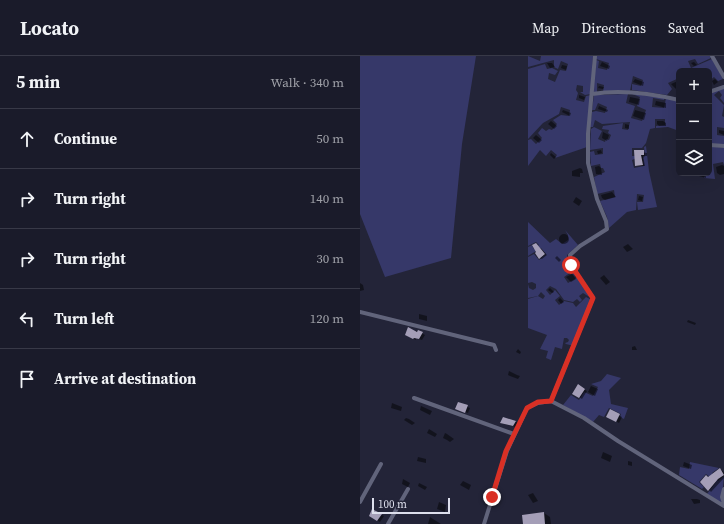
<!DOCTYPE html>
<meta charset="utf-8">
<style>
:root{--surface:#1a1b2a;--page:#272836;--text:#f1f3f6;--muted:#9fa1a8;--line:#383947}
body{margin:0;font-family:"Source Serif 4",serif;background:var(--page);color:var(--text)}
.controls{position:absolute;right:12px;top:12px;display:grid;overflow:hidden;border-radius:6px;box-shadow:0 4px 16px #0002}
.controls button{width:36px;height:36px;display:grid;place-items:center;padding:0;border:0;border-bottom:1px solid var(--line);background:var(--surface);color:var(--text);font:20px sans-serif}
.scale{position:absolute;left:12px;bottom:10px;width:78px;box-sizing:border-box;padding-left:4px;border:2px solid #dddfec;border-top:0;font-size:11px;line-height:14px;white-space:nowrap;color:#dddfec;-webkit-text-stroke:3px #232438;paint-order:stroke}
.stop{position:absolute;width:12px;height:12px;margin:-9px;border:3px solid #d93025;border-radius:50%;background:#fff}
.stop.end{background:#d93025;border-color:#fff;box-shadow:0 1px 4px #0008}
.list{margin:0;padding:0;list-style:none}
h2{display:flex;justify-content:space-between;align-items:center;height:52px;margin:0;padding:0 16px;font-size:17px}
h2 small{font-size:13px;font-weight:400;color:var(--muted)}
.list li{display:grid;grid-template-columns:26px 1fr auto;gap:12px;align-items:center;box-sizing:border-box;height:60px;padding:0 16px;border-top:1px solid var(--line)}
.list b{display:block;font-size:15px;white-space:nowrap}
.list em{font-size:13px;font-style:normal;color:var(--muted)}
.icon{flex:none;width:22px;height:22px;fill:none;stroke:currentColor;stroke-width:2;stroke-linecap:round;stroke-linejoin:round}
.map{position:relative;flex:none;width:364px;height:468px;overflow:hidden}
header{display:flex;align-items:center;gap:24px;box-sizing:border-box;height:56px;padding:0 20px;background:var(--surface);border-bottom:1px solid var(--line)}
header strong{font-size:19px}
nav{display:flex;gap:22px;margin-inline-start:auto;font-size:14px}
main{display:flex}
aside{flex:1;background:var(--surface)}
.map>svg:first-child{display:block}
</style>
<header>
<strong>Locato</strong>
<nav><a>Map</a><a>Directions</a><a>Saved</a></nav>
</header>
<main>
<aside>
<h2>5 min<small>Walk · 340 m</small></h2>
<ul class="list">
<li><svg class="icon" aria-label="ahead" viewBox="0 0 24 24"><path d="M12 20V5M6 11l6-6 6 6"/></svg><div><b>Continue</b></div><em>50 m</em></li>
<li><svg class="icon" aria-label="right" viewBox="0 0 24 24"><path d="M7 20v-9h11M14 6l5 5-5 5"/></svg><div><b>Turn right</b></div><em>140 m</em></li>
<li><svg class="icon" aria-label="right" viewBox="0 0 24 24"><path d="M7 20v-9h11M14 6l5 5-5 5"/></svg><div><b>Turn right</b></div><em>30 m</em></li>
<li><svg class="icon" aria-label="left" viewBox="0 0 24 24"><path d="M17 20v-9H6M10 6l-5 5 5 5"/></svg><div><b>Turn left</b></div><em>120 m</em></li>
<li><svg class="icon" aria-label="arrive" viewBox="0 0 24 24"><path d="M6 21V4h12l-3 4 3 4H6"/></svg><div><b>Arrive at destination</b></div></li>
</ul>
</aside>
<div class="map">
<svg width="364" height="468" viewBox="0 0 364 468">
<rect width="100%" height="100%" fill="#232438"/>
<path fill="#363869" d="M0,0H116L102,88L91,202L25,221L0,158Z
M168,0L180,5L181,0H233L231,38L225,39L220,36H223V30L217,29L216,34L218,37L216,44L224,46L226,40L231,39L227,91L195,102L197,99L191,94L186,100L180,94L168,110V84L171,83L176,88L182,82L178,77L182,72L186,75L189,73L192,74L197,68L193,64L201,59L209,60L210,54L201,51L199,58L183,67L168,83V13L185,8L187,13L192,12L198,15L195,19L189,17L188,23L195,26L200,14L206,15L208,8L201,5L198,13L194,11V4L168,11Z
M236,0H350L351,2L338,8L335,3L328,5L331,12L352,3L363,23L358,25L354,21L349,25V15H319V22L308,27L312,33L307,39L272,34V28L281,30L283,24L273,20L270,35L243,36L244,29L237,27V36H233L236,4L239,5L238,12L247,14L249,7L236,3Z
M364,29V47L360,42L362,39L359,35L354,39L364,49L362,60L364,61V72L357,71V79L364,80V89L349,88V35Z
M268,38L266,47L275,50L271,62L282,65L286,54L277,50L280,41L272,38L305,41L304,44L293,42L292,51L304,52L306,42L319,45V75L308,71L296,72V70L305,69V63H295V72L290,73L286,87L282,92H272V100H282L272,104L274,112L284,110L283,102L285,100L284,91L286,90L289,115L297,151L278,154L277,146H283L284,139L277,138L276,154L267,156L249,172L247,161L240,145L255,141L254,134L237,138L234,121L245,116L243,112H241L240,108L231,110L230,96L234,95L235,99L243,98V92L230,94L231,73L234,71L242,75L238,83L245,86L246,83L249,84L251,79L248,77L249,74L242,73L243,70L263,67L262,73L268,74L270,66L242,68L235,64L233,71H230L232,56L236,55L245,57L247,51L238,47L235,54H232L234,39Z
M349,90L364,92V109L363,106L353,108L355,123L344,122L345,119H348Z
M168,166L190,187L196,183L202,188L208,184V179L205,174L218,189L207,199L208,204H204L208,206L217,220H215L211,216L204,221L208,227L218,221L231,242L223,237L219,240L222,244L220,246L217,243L213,246L204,244L196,233L190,230L186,234L190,239L195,234L200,240L195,244L199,249L204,245L213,247L216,251L226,241L232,244L214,290L206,288L205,287L208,286L209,284L207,282H204L202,293L195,291L191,304L186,302L188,295L180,293L187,279L168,272V243L178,240L183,243L185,240L181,236L178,240L168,242V228L169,232L173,234L176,232V228L172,226L168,227V201L174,198L179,204L186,198L181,192L168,200V191L172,189L174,193L179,189L176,186L168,190Z
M247,318L261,322L249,334L251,348L268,352L264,363L260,361L261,358L249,352L244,361L239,359L233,366L203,349L211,339L219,344L224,336L233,340L238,331L231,328L241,325Z
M330,406L359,412L352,417L358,425L364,420L362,441L364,449L347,438L356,426L346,418L339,426L344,431L342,433L319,419L320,411L329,413Z"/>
<path fill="#0007" d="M242,6L250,10L249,13L240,10Z
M334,6L337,9L334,10L331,7Z
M187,7H192L195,11L190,12Z
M202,9L207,10L206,14L201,12Z
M275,23L284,26L283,30L273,26Z
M355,23L358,26L354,29L352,25Z
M318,25L319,32L316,33L311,28Z
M239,30L244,31L243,33L238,32Z
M219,39L225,41L224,44L219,42Z
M270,41L280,43L279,49L269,46Z
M296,45L306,47V52L295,49Z
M239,50L248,54L247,56L238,53Z
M203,54L211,57L210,60L202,56Z
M275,54L286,57L284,64L273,60Z
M191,65L197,70L194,73L188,68Z
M297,65H303L306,67V70H299L297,68Z
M265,68L269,69V73L265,72Z
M359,74L364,75V79L359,77Z
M243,76L249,79L247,85L242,82Z
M176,79L182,84L179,87L173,82Z
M237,95L241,94L242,97L238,98Z
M275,95L287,97V100H283L285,110H276Z
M191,97L196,101L194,103L190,99Z
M362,109L364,110V118L360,119L357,117L356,111Z
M239,110L241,112L242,119L236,118L235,111Z
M220,112L222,113L223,117H220V121L212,120V115Z
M337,117H346V122L339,120Z
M252,136L256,141L245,144L242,142L241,139Z
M279,140L283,141L282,145L278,144Z
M216,141L222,145L219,150L213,146Z
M199 183a5 5 0 1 1 10 0a5 5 0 1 1-10 0Z
M176,188L187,199L182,203L179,202Z
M268,188L273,193L267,196L263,191Z
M197,200L201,204L199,206L195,202Z
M212,218L216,223L211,226L206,221Z
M244,219L250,226L246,229L240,222Z
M0,227L3,229L4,234L0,235Z
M190,232L194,236L192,237L188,234Z
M200,242L204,246L201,248L198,244Z
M59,258L67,260V265L59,263Z
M328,264L336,267L335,269L327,266Z
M58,275L65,279L62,284L56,282V284L46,278Z
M275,290L277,294H272V291Z
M158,293L161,296L160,298L156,296Z
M149,315L157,319L160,320L158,323L150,320L148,319Z
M218,330L227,335L222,343L213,337Z
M231,330L238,333L235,340L228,336Z
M32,347L42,351L41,355L31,352Z
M98,348L110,352L108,357L99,354Z
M61,350L72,355L70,359L60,354Z
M250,354L262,361L259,367L247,360Z
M46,362L49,363L55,367L52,369L44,364Z
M156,366L158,367L156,371L141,367Z
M69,373L77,378L75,381L67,377Z
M85,377L87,378L94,383L90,386L87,384L83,382Z
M243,396L252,400L250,406L241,402Z
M58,401L66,403V407L57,405Z
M268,405L272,406V410L268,409Z
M324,406L332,409L331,413L323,410Z
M360,413L364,416V422L351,436L342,426Z
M43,423L50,427L48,431L42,428Z
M103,425L111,429L109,434L100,429Z
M59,427L67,431L65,434L58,430Z
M173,437L178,445L173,447L168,439Z
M331,443H337L340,444V447L334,448Z
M79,446L86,449L85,456L77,453Z
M13,455L24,460L20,466L10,460Z
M184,457L190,461L191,468H164Z
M70,461L73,463L81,468H68Z"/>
<path fill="#a49eb7" d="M274,94H284V99H281L283,109L275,110Z
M176,187L185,198L179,203L175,197L176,196L172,189Z
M48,271L57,276L58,274L63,276L59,283L54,282L53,283L45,279Z
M218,328L225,333L219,342L212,338Z
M98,346L108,349L105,357L95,353Z
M250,353L260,358L256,366L246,361Z
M143,361L156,365L153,370L140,367Z
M360,412L364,419L358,423L348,435L340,426L346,419L348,421Z
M12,453L22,458L17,465L9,460Z
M184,456L185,468H163L162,459Z"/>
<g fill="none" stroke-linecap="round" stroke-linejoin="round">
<path stroke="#61647b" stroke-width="4" d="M352,0L364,21
M349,36L364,31
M232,38C261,33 290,37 319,44
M350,89L364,90
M0,256L134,289L136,294
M54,342L154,378
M191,345L224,362L258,385L364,450
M364,433L362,441L364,447
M0,446L21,408
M28,468L48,433
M124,468L147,395L167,352L178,347L191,345L233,242L211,209L210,199L220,190L247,173L246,165L237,143L228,107V78L235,0"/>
</g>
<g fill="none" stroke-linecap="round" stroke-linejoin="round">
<path stroke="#d93025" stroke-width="5" d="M132,441L146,395L167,352L178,346L191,345L233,242L211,209"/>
</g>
</svg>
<div class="controls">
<button>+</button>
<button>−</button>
<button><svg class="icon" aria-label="layers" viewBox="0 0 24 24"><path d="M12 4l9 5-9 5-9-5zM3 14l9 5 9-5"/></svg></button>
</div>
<div class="scale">100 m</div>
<div class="stop" style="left:211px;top:209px"></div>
<div class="stop end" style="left:132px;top:441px"></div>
</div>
</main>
